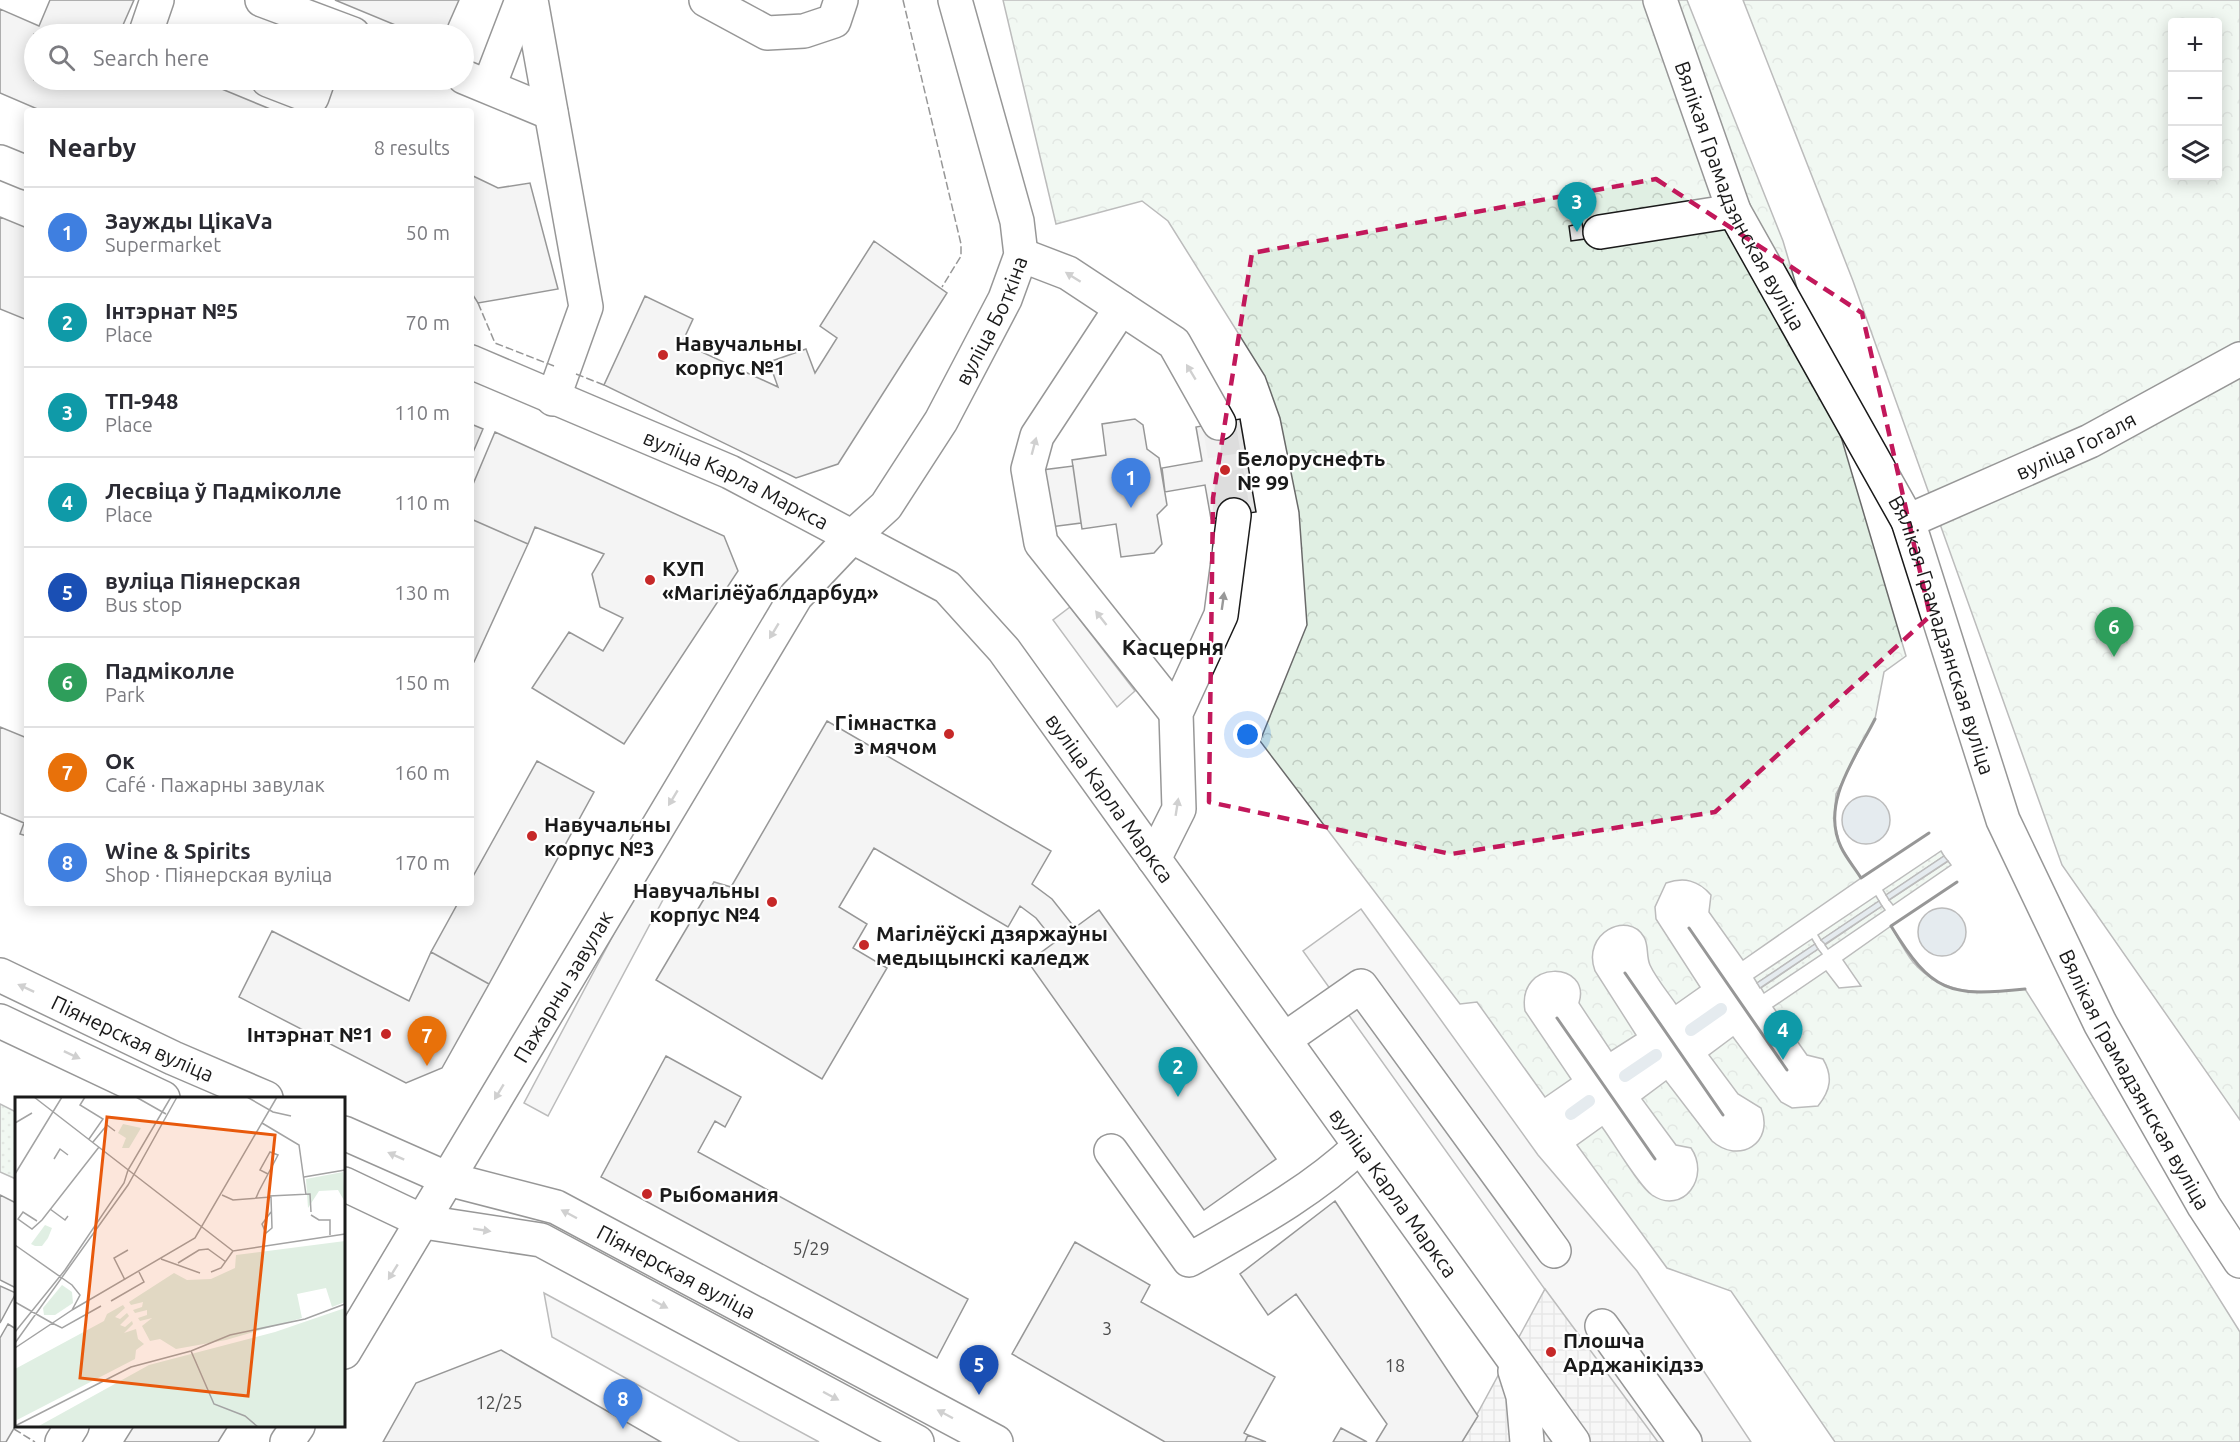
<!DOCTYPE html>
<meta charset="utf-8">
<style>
:root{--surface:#fff;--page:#f7f7f7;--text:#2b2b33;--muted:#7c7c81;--line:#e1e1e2;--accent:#ea580c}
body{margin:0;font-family:Ubuntu,sans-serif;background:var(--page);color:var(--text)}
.controls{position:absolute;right:18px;top:18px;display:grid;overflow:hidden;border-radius:6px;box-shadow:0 3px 15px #0003}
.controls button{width:54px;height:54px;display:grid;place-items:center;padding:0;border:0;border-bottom:2px solid var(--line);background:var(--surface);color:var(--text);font:30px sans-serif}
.you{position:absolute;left:1248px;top:735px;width:21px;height:21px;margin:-15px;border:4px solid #fff;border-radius:50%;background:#1a73e8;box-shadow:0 0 0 9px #1a73e833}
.badge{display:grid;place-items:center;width:39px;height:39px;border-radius:50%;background:var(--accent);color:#fff;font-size:20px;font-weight:700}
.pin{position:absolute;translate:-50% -50px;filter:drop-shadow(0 2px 3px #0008)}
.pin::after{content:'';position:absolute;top:32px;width:21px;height:18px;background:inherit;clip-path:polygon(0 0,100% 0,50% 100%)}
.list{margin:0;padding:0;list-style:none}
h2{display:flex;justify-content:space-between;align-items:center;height:78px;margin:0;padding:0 24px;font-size:26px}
h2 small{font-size:20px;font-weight:400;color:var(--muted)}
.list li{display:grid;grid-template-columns:39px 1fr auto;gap:18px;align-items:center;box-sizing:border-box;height:90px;padding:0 24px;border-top:2px solid var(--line)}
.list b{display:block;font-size:22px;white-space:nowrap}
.list p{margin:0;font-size:20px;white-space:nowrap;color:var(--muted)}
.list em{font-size:20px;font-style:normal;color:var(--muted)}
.icon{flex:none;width:33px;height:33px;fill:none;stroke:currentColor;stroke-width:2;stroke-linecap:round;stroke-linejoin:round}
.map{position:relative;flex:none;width:2240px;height:1442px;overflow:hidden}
.search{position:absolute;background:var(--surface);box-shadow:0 3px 15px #0003;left:24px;top:24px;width:450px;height:66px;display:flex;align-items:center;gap:15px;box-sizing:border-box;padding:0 21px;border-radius:33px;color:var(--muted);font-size:22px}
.panel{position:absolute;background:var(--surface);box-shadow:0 3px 15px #0003;left:24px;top:108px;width:450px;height:798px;border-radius:6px}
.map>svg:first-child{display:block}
</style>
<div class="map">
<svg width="2240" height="1442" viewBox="0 0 2240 1442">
<defs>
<pattern id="grass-dots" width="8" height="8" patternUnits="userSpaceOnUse" patternTransform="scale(1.5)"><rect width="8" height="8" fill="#e0efe3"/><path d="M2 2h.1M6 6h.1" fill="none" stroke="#c0ccc2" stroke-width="1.8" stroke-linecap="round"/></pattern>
<pattern id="park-crowns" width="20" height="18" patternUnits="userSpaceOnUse" patternTransform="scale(1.5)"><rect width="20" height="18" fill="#e0efe3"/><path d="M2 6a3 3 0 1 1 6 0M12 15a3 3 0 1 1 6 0" fill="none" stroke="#c0ccc2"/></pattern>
<pattern id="plaza-grid" width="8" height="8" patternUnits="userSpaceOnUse" patternTransform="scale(1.5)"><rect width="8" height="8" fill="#ededed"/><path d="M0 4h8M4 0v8" fill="none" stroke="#cbcbcb"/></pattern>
</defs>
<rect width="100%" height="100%" fill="#fff"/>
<path fill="url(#grass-dots)" stroke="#6a6a6a" stroke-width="1.5" d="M1941,851L1944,856L1886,895L1883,890Z
M1948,861L1951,865L1893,905L1889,900Z
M1876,896L1879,901L1821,940L1818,935Z
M1882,906L1885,910L1828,949L1825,945Z
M1812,939L1815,944L1757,983L1754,978Z
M1818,949L1822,954L1764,993L1761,988Z
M0,1104L16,1112V1179L0,1172Z"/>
<path fill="url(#park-crowns)" stroke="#6a6a6a" stroke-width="1.5" fill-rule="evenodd" d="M1003,0H1687L1783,241L1906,656L1884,672L1875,719L1836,794L1834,820L1840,846L1861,878L1743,960L1709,912L1711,895C1698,880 1684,877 1666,883L1655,907L1656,919L1700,987L1676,1004C1667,991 1656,978 1650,965C1646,956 1649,945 1644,937C1628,910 1581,933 1595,971L1636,1035L1611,1051L1579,1003C1592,961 1516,958 1525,1011L1571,1079L1545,1097L1477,1002L1460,1004L1260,741L1307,625L1299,512L1280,418L1265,376L1168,221L1142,201L1056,224Z
M1743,0H2240V1120L2062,865L1853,281ZM2172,22H2218V176H2172Z
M1891,926C1898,938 1905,952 1913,962C1943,997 1984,993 2025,989L2240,1332V1442H1835L1731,1291L1667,1268L1577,1145L1602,1127C1614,1143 1638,1185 1652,1195C1683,1216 1711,1177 1691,1148L1676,1145L1642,1099L1666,1081L1712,1141C1739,1165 1775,1143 1761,1108L1738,1094L1709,1055L1733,1037L1781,1102L1792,1108L1818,1106C1831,1090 1833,1076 1823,1059L1807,1055L1773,1007L1826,971L1839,988L1861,986L1843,960Z"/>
<path fill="#ededed" stroke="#6a6a6a" stroke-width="1.5" d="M1070,607L1135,691L1117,707L1053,620Z
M642,881L666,894L548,1116L524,1103Z
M1361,909L1538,1155L1637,1271L1751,1442H1654L1303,951Z
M544,1293L819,1442H740L552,1337Z"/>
<path fill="url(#plaza-grid)" stroke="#6a6a6a" stroke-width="1.5" d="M1545,1289L1658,1442H1462Z"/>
<path fill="#c6d2dc" stroke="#6a6a6a" stroke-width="1.5" d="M1842 820a24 24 0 1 1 48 0a24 24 0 1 1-48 0Z
M1944,856L1948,861L1889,900L1886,895Z
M1879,901L1882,906L1825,944L1821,940Z
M1918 932a24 24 0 1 1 48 0a24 24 0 1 1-48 0Z
M1815,944L1818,949L1760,988L1757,983Z"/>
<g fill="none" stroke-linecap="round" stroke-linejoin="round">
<path stroke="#c6d2dc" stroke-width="12" d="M1691,1030L1721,1009
M1625,1076L1656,1055
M1571,1114L1589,1101"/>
</g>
<path fill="#e6e6e6" stroke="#1a1a1a" stroke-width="1.5" d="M50,0H134L119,34H34V80H200L275,111H42L0,93V9L39,26Z
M335,0H459L444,34H417Z
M471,175L498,188L530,183L558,289L478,303L471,292Z
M0,217L27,228V320L0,309Z
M1582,223L1585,239L1571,241L1569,226Z
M874,241L947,293L838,464L796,478L604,385L645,296L693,319L682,343L778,387L769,362L806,349L815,373L837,338L820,326Z
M1135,419L1143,425L1147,449L1159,458L1167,505L1157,515L1162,544L1154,553L1121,557L1116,524L1082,529L1072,460L1106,455L1102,424Z
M1240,419L1256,512L1211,519L1205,485L1165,492L1162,468L1202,461L1196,427Z
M471,424L483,429L471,457Z
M495,432L724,536L738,571L624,744L532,688L569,632L603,651L623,618L600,607L592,574L604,554L535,527L528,544L471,519V489Z
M1073,466L1081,523L1050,527L1042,470Z
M471,519L528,544L474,662L471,660Z
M827,721L1051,851L1032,884L1052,899L1075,928L1055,942L1036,918L1020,906L1008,927L874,848L839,907L867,924L853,948L887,968L822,1079L656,980L714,882L731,887Z
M0,727L27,738V836L20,834L24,823L0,813Z
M537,761L594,792L489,984L431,952L458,903H471V880Z
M1099,910L1276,1159L1204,1210L1028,962Z
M272,931L409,1001L431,952L489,984L442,1068L406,1083L239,997Z
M666,1056L741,1097L725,1127L715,1121L698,1152L968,1299L937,1358L601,1177Z
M0,1195L16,1203V1288L0,1280Z
M1335,1201L1478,1416L1462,1442H1376L1387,1424L1296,1294L1268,1315L1240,1274Z
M1075,1242L1150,1285L1141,1302L1275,1377L1244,1433L1248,1435L1245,1442H1165L1012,1354Z
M0,1286L16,1293L0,1323Z
M8,1324L16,1329V1425L6,1442H0V1338Z
M501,1350L513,1357L661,1442H383L416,1383Z
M134,1426H228L218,1442H124Z
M1341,1428L1367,1442H1333Z
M1248,1435L1266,1442H1245Z"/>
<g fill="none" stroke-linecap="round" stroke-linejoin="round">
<path stroke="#ddd" stroke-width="33" stroke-dasharray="33 16" stroke-linecap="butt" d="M1219,423L1234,515"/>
<defs>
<g id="minor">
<path d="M262,0L353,34"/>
<path d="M531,0L586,307L553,399"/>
<path d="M706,0L767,33L804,31L834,21L841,0"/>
<path id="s1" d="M1660,0L1734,211L1908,521L2003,820L2100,1023L2204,1206L2240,1261"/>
<path d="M152,34L146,32L157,0"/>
<path d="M464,77L551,113"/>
<path d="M268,80L312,97L318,80"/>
<path d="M489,86L522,0"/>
<path d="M1600,232L1734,211"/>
<path d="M1021,255L1068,273L1174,343L1219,423"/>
<path d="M1121,308L1037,436L1028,469L1041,543L1176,713"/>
<path id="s2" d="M1908,521L2090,441L2240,359"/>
<path d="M1154,859L1179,809L1176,713L1221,615L1234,515"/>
<path d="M1285,1039L1361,986L1554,1251"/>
<path d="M1111,1151L1189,1260C1250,1225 1309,1194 1360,1146"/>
<path d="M1602,1326L1685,1442"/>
<path id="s3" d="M344,1352L796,596L851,538L886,506L941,421L1005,299L1021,255L1017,221L955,0"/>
<path d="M62,1442L72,1426"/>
<path d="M287,1442L298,1426"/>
</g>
<g id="major">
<path d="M0,162L27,173"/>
<path id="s4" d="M471,362L730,472L947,587L1004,650L1573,1442"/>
<path id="s5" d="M0,975L173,1058L266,1098"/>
<path d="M0,1021L163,1098"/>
<path id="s6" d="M344,1133L448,1179L556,1207L996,1442"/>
<path d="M344,1184L424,1222L541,1240L917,1442"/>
<path d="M1515,1371L1523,1396L1527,1442"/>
</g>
</defs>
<use href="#minor" stroke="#1a1a1a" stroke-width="36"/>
<use href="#major" stroke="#1a1a1a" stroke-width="36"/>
<use href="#minor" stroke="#fff" stroke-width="33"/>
<use href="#major" stroke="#fff" stroke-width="33"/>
<path stroke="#1a1a1a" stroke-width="1.5" stroke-dasharray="8 3" stroke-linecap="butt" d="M903,0L961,244V256L942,287
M478,303L495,343L554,366
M576,374L604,385
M14,1429L35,1442"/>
<path stroke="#1a1a1a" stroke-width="3" d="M1875,719C1856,757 1820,803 1841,847C1846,858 1855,868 1861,878L1929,833
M1957,882L1891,926C1932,993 1949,997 2025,989
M1689,928L1787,1070
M1625,973L1723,1115
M1557,1018L1655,1159"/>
</g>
<defs><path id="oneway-solid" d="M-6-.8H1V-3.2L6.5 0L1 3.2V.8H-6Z" transform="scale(1.5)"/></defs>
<g fill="#989898">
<use href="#oneway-solid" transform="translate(1073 277) rotate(-148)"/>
<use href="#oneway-solid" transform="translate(1191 372) rotate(-121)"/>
<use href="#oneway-solid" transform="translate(1034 446) rotate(-75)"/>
<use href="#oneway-solid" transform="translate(1223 601) rotate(-82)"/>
<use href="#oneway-solid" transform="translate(1101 618) rotate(-128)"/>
<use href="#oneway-solid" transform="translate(774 631) rotate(121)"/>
<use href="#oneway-solid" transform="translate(673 798) rotate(121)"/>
<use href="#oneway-solid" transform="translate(1177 807) rotate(-81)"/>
<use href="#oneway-solid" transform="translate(26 988) rotate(-155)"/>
<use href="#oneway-solid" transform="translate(72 1055) rotate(25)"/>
<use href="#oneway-solid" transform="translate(499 1092) rotate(121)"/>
<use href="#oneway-solid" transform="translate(396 1156) rotate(-156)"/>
<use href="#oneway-solid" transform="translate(569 1214) rotate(-152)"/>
<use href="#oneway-solid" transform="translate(482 1230) rotate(9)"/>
<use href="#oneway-solid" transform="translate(393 1272) rotate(122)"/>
<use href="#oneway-solid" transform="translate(660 1304) rotate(28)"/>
<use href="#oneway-solid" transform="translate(831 1396) rotate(28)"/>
<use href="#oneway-solid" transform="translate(945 1414) rotate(-152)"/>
</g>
<path d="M0 0H2240V1442H0ZM1656,179L1862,313L1930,616L1715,812L1451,854L1209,802L1213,498L1252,253Z" fill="#fff" fill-opacity=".55" fill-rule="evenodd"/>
<path fill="none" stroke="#c2185b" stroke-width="4.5" stroke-dasharray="12 8" stroke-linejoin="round" d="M1656,179L1862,313L1930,616L1715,812L1451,854L1209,802L1213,498L1252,253Z"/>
<g fill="#c62828" stroke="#fff" stroke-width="2">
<circle cx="663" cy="355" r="6"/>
<circle cx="1225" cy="470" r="6"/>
<circle cx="650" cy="580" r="6"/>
<circle cx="949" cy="734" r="6"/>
<circle cx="532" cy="836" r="6"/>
<circle cx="772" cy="902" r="6"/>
<circle cx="864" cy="945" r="6"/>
<circle cx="386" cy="1034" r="6"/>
<circle cx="647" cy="1194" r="6"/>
<circle cx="1551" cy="1352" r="6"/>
</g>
<g text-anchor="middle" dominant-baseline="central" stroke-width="4.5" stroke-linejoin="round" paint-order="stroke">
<g font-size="18" fill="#4d4d4d">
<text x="811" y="1248">5/29</text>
<text x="1107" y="1328">3</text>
<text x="1395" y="1365">18</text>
<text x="499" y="1402">12/25</text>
</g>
<g font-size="21" fill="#1a1a1a" stroke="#fff">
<text stroke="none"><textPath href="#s1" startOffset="212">Вялікая Грамадзянская вуліца</textPath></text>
<text stroke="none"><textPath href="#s3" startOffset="1222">вуліца Боткіна</textPath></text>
<text stroke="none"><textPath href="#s2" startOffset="184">вуліца Гогаля</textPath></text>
<text stroke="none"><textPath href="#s4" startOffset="290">вуліца Карла Маркса</textPath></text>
<text stroke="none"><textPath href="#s1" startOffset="698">Вялікая Грамадзянская вуліца</textPath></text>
<text stroke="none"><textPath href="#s4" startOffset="794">вуліца Карла Маркса</textPath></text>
<text stroke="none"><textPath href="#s3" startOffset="426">Пажарны завулак</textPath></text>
<text stroke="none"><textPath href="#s5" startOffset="147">Піянерская вуліца</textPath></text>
<text stroke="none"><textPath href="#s1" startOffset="1184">Вялікая Грамадзянская вуліца</textPath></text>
<text stroke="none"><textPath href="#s4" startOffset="1280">вуліца Карла Маркса</textPath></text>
<text stroke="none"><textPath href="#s6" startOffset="362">Піянерская вуліца</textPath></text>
</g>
<g font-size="21" font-weight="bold" fill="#1a1a1a" stroke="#fff" text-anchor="start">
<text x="675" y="343">Навучальны<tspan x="675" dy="24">корпус №1</tspan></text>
<text x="1237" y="458">Белоруснефть<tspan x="1237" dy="24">№ 99</tspan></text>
<text x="662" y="568">КУП<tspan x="662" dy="24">«Магілёўаблдарбуд»</tspan></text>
<text x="937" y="722" text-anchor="end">Гімнастка<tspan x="937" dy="24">з мячом</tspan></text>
<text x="544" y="824">Навучальны<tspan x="544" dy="24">корпус №3</tspan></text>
<text x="760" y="890" text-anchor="end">Навучальны<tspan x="760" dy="24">корпус №4</tspan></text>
<text x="876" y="933">Магілёўскі дзяржаўны<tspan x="876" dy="24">медыцынскі каледж</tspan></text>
<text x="374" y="1034" text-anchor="end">Інтэрнат №1</text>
<text x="659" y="1194">Рыбомания</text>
<text x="1563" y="1340">Плошча<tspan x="1563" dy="24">Арджанікідзэ</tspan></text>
</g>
<g font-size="22" font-weight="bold" fill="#1a1a1a" stroke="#fff">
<text x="1173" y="646">Касцерня</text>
</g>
</g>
<g transform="translate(15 1097)">
<rect width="330" height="330" fill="#fff"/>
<path d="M108,27L126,31L114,51H107L111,41L103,36ZM30,128L37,131L33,141L27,149H20L16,147ZM47,188L57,195L58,206L40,218H29L28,211Z" fill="#e0efe3"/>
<path d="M328,75L330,105L323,93L304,94L293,111L291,82ZM330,144V205L317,210L311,191L282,197L287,221L211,243L161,252L145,242L135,244L127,229L137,221L125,224L123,221L132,218V213L120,216L118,213L127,210L128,205L116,208L114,205L159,176L172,183L196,182L220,171L221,158ZM108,208L110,211L100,220L105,222L112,216L114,219L105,228L110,230L117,224L118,227L109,236L121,232L123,242L129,247L121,253L120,262L0,324V272L89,224L92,217ZM330,211V330H22L134,268L260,235Z" fill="#e0efe3"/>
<path fill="none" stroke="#a3a3a3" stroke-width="1.5" d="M19,0L218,154L330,137M70,0L65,8L88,22L74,42M121,0L151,17M232,0L258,15L276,19M0,26L17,16M247,26L284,48L291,98M78,45L92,28L100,34M39,62L45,52L53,58M0,77L47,0M289,80L330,73M207,98L218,103L256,100L257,131L251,136L247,127L256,115M254,99L295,97L296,115M241,101L244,94L253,77L263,58L255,55L245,73L253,77M35,112L50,123L53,119M296,118L304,123H315V138M22,124L8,115L3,122L17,132L27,123L84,50M0,148L57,188L65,198L57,213L0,251M146,162L185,176M163,166L184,153L193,152L211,165M196,175L206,171L218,154M110,183L99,161L113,153M96,204L129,185L124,175M0,205L37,226M57,213L180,141L262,0M37,226L47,231L86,209M0,235L50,173L109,86L113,73L156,0M0,246L113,88L162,0M176,254L199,307L230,319L243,330M0,329L116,270L176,254L215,238L290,222L330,207"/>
<path fill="#e8590c" fill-opacity="0.15" stroke="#e8590c" stroke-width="3" d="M92,20L260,38L233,299L65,281Z"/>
<rect width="330" height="330" fill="none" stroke="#1a1a1a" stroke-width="3"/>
</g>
</svg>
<div class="controls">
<button>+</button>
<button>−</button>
<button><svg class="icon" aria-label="layers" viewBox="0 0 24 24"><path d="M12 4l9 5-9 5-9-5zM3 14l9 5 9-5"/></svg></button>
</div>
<div class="you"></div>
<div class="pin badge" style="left:1131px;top:508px;background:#3f7fe0">1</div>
<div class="pin badge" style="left:1178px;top:1097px;background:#0f9aa8">2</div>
<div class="pin badge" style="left:1577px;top:232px;background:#0f9aa8">3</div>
<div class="pin badge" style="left:1783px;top:1060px;background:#0f9aa8">4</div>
<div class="pin badge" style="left:979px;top:1395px;background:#1a4fb4">5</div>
<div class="pin badge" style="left:2114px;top:657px;background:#2e9e5b">6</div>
<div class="pin badge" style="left:427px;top:1066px;background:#e8710a">7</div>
<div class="pin badge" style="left:623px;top:1429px;background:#3f7fe0">8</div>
<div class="search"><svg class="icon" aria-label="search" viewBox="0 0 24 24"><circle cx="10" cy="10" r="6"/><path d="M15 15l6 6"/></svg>Search here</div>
<section class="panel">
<h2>Nearby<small>8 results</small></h2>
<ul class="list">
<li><span class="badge" style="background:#3f7fe0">1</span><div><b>Заужды ЦікаVа</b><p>Supermarket</p></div><em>50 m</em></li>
<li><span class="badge" style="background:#0f9aa8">2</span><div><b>Інтэрнат №5</b><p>Place</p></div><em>70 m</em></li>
<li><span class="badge" style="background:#0f9aa8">3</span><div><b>ТП-948</b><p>Place</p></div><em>110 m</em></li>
<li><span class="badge" style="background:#0f9aa8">4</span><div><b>Лесвіца ў Падміколле</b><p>Place</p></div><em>110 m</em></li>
<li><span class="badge" style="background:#1a4fb4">5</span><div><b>вуліца Піянерская</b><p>Bus stop</p></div><em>130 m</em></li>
<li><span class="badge" style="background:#2e9e5b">6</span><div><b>Падміколле</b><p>Park</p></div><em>150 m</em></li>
<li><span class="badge" style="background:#e8710a">7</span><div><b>Ок</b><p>Café · Пажарны завулак</p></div><em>160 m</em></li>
<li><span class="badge" style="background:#3f7fe0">8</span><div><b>Wine &amp; Spirits</b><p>Shop · Піянерская вуліца</p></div><em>170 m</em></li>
</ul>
</section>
</div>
